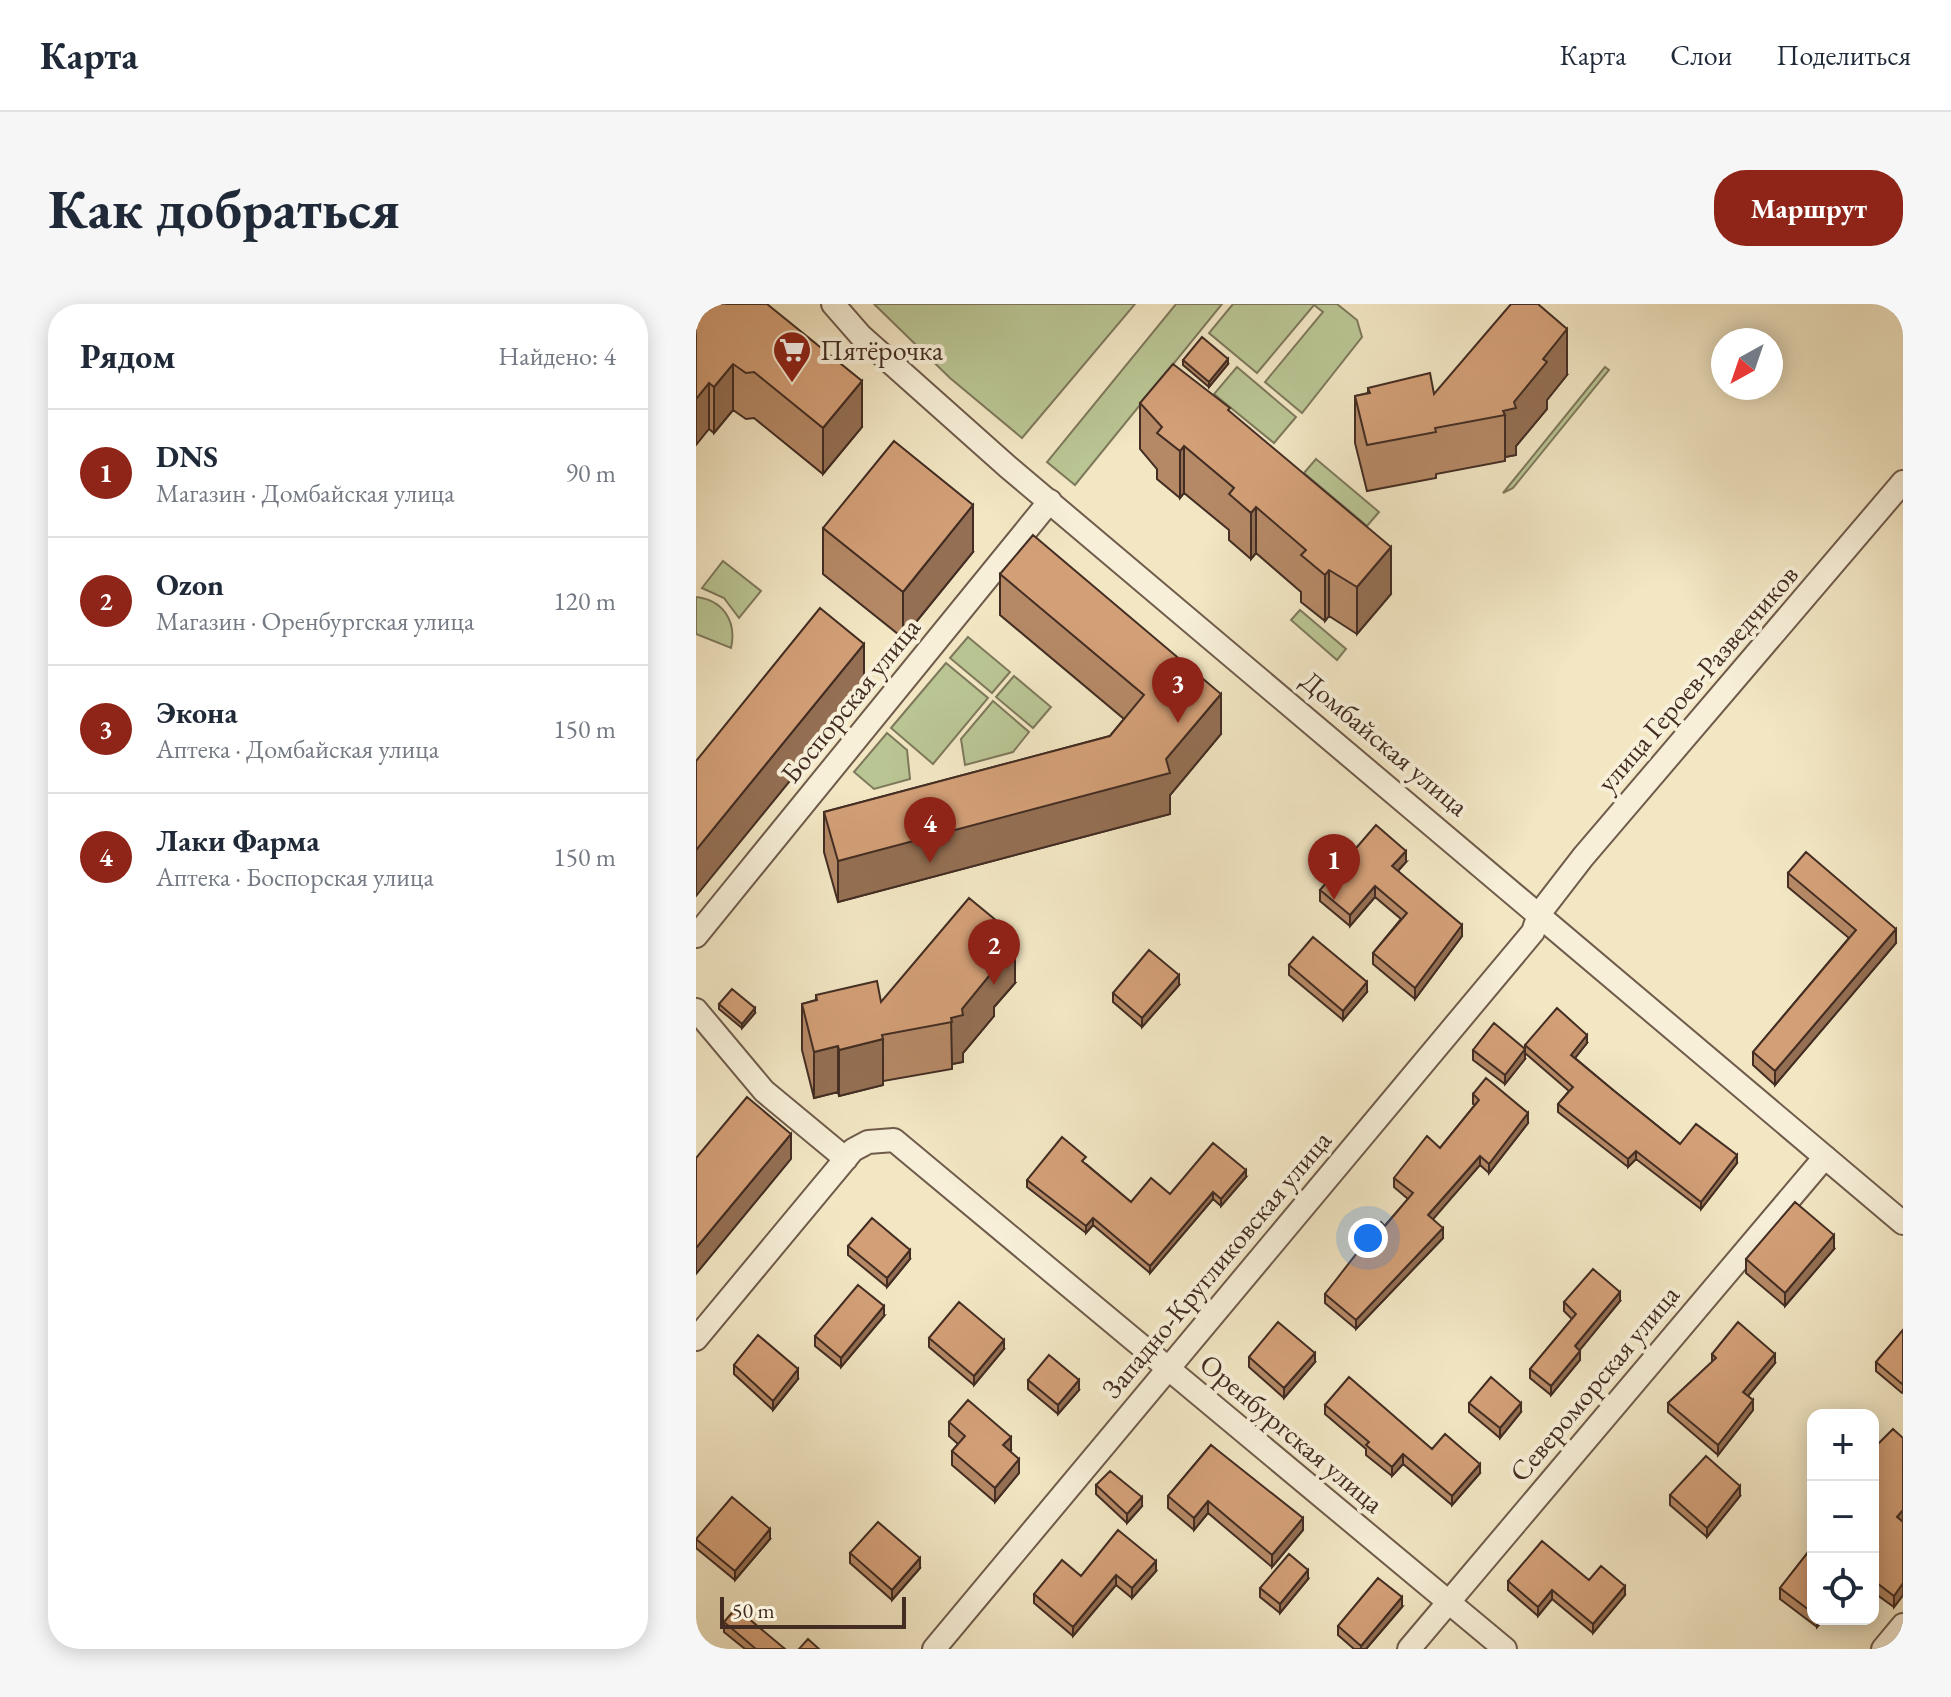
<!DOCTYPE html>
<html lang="ru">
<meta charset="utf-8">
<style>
:root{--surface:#fff;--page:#f6f6f7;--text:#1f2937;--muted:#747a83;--line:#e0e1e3;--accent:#8f2418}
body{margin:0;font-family:"EB Garamond",serif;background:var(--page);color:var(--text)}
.controls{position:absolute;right:24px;bottom:24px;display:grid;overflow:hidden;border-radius:16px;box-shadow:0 4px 20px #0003}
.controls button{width:72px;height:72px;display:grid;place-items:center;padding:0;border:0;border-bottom:2px solid var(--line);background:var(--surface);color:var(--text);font:40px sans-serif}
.compass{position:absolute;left:1015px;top:24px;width:72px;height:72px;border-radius:50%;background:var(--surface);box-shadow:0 4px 20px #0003;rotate:220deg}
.scale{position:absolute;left:24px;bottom:20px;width:186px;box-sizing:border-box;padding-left:8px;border:4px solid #432d23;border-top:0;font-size:22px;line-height:28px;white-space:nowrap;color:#432d23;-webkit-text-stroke:6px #f7efd8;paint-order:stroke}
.you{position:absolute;left:672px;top:934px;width:28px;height:28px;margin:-20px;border:6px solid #fff;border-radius:50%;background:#1a73e8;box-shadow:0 0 0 12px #1a73e833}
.badge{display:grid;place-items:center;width:52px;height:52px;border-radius:50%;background:var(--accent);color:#fff;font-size:26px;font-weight:700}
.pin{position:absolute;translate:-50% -66px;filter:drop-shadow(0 2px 4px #0008)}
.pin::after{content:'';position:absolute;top:42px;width:28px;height:24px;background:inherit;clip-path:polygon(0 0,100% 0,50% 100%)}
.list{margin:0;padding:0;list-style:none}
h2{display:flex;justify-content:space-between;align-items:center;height:104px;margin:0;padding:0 32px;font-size:34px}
h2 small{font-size:26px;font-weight:400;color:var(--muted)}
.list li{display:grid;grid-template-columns:52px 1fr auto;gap:24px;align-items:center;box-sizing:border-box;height:128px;padding:0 32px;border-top:2px solid var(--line)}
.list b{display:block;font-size:30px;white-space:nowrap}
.list p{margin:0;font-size:26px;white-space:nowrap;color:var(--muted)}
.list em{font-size:26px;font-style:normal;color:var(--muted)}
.icon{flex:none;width:44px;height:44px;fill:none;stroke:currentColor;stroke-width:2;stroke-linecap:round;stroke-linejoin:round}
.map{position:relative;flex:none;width:1207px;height:1345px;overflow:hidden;border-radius:32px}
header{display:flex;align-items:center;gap:48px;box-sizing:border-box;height:112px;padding:0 40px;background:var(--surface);border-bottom:2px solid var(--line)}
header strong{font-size:38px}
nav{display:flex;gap:44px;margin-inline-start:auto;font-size:28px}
.intro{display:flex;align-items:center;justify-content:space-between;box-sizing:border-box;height:192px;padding:0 48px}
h1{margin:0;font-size:56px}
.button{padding:20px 36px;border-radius:32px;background:var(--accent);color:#fff;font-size:28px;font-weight:700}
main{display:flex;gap:48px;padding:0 48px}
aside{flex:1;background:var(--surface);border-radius:32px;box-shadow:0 4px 20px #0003}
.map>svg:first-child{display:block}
</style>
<header>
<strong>Карта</strong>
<nav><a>Карта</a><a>Слои</a><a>Поделиться</a></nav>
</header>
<div class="intro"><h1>Как добраться</h1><a class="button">Маршрут</a></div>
<main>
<aside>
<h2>Рядом<small>Найдено: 4</small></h2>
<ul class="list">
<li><span class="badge">1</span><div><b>DNS</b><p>Магазин · Домбайская улица</p></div><em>90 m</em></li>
<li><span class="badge">2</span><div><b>Ozon</b><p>Магазин · Оренбургская улица</p></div><em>120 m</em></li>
<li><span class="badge">3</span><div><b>Экона</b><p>Аптека · Домбайская улица</p></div><em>150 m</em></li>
<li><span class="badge">4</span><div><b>Лаки Фарма</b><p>Аптека · Боспорская улица</p></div><em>150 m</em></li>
</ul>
</aside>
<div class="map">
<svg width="1207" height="1345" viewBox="0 0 1207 1345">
<rect width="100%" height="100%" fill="#f2e6c3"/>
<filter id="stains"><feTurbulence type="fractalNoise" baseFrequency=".0025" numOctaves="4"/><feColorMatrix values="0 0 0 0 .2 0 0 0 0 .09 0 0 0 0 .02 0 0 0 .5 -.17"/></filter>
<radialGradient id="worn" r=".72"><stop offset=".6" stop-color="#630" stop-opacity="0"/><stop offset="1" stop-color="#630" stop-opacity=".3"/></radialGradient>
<path fill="#bac594" stroke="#7e795c" stroke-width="2" d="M178,0H439L326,134L254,74Z
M480,0H526L379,181L351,158Z
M537,0H641L661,16L666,33L606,109L569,78L627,8L618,1L561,69L513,29Z
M541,63L600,113L578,139L518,90Z
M909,63L913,66L817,184L807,189Z
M620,155L683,208L671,222L608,169Z
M27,257L65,287L43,314L28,294L6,284Z
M0,293C27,296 41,317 35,344L0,330Z
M604,306L650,345L641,356L595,316Z
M272,333L314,368L296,389L254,354Z
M250,359L292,394L237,460L195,424Z
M318,372L355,403L337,424L300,393Z
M297,397L333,428L317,448L269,461L265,435Z
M191,429L211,446L214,475L178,485L158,468Z"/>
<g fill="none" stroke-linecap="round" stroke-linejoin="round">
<defs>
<path id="minor" d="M137,0L165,32L312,163L1207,919
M0,632L354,197
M0,706L68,787L150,855
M0,1035L157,846L172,838L198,836L809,1345
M238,1345L837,628L843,610L887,553L1207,178
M713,1345L1129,853
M1187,1345L1207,1321"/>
</defs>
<use href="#minor" stroke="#6f5b4b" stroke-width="26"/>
<use href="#minor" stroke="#f7efd8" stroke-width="22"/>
</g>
<path fill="#b58966" stroke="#432d23" stroke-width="2" d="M6,0L166,123L127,170L58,114L50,115L37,106L18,129L13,125Z
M487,56L532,60L513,83L487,61Z
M871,71L851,96V105L820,142V151L809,153V157L740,170V174L671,187L659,139V92L672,89V84L738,90Z
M444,99L534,108L695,290L661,330L633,312L629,317L605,298V288L560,249L555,255L533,236V226L488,189L484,194L461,175V165L444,145Z
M127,224L277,248L207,334L127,270Z
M304,270L525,430L474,491V510L142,598L128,548V508L414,432L428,415L304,311Z
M710,558L702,567L766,632L719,695L677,660V649L705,615L679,593L654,622L624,597V586Z
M1092,569L1200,639L1079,781L1057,761V748L1153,634L1092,583Z
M593,661L671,688L647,716L593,671Z
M319,679L298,703V712L267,749V758L256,760V765L187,777V781L143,792L142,788L118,794L106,746V700L120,696V691L185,698Z
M483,681L446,723L417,698V689Z
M23,700L59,709L46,724L23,705Z
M891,739L879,754L917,786L984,840L1041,859L1005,905L940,855L932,863L862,808V800L873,787L829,749V741Z
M777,746L829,755L809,780L777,756Z
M777,790L832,819L793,869L784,861L736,915L747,934L660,1025L629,999V990L712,895L698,883V874L744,844L779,801L777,800Z
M390,860L435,898L550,873L525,902L517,895L454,969L397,921L390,929L331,883V876Z
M152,942L214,955L191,983L152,951Z
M1138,945L1089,1002L1050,969V955Z
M924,997L883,1046L884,1056L855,1091L834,1074V1065L876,1015L868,1007V998Z
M188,1012L145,1063L119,1042V1032Z
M1207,1026V1088L1206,1089L1180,1067V1058Z
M233,1034L308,1045L278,1081L233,1043Z
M1016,1050L1079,1059L1052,1092L1057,1106L1022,1151L972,1108V1099L1016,1058Z
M553,1053L619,1058L588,1094L553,1063Z
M38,1061L102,1075L77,1106L38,1070Z
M332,1076L383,1086L362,1110L332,1085Z
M773,1099L825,1108L804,1134L773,1108Z
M629,1101L736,1145L784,1169L756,1201L707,1160L696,1172L670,1151V1145L629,1110Z
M253,1118L315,1146L314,1147L323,1169L299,1198L256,1161V1147L262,1140L253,1132Z
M1207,1134V1291L1198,1303L1177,1288V1145Z
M515,1141L607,1226L576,1263L512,1209L498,1226L472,1204V1192Z
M400,1181L446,1202L431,1219L400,1190Z
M974,1191L1044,1192L1011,1233L974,1201Z
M0,1235H74L39,1276L0,1244Z
M1117,1242V1315H1128L1121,1323L1084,1295V1284Z
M154,1249L224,1264L196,1296L154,1259Z
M460,1267L436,1294L420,1281L377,1332L338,1299V1290L385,1272Z
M612,1275L584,1309L564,1293V1284Z
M893,1276L929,1291L897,1329L856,1295L842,1312L812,1286V1277Z
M706,1303L670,1345H658L642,1331V1322Z
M28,1318L89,1345H49L28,1328Z"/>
<path fill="#946f53" stroke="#432d23" stroke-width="2" d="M871,25V71L851,96V105L820,142V151L809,153V111L807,107L847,55Z
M532,55V60L513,83V78Z
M37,60V106L18,129V83Z
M166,77V123L127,170V124Z
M13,79V125L0,141V95Z
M488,142V189L484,194V147Z
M277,201V248L207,334V288Z
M560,203V249L555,255V209Z
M695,243V290L661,330V283Z
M633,266V312L629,317V271Z
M168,340V386L0,592V546Z
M525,390V430L474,491V510L142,598V557L470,455Z
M710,547V558L696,573V562Z
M679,582V593L654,622V611Z
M766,621V632L719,695V684Z
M1200,625V639L1079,781V767Z
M319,632V679L298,703V712L267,749V758L256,760L255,714L266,705L294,662Z
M483,671V681L446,723V714Z
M671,678V688L647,716V707Z
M59,704V709L46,724V720Z
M891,731V739L875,759V751Z
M187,735V781L143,792V746Z
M142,742V788L118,794V748Z
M829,745V755L809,780V771Z
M832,809V819L793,869V860Z
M95,830V855L0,970V944Z
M940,847V855L932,863V855Z
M1041,851V859L1005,905V898Z
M784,852V861L732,921V911Z
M550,866V873L525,902V895Z
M517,888V895L454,969V962Z
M397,914V921L390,929V922Z
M747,924V934L660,1025V1016Z
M1138,931V945L1089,1002V989Z
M214,946V955L191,983V974Z
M924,988V997L879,1052V1042Z
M188,1002V1012L145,1063V1054Z
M308,1036V1045L278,1081V1072Z
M884,1047V1056L855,1091V1082Z
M619,1049V1058L588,1094V1084Z
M1079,1050V1059L1047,1098V1088Z
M102,1065V1075L77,1106V1097Z
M383,1076V1086L362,1110V1101Z
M1057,1096V1106L1022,1151V1141Z
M825,1099V1108L804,1134V1124Z
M315,1133V1146L307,1155V1141Z
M707,1150V1160L696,1172V1163Z
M323,1155V1169L299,1198V1184Z
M784,1160V1169L756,1201V1192Z
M1044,1182V1192L1011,1233V1224Z
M446,1193V1202L431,1219V1210Z
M512,1197V1209L498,1226V1214Z
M1207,1206V1218L1201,1213Z
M607,1214V1226L576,1263V1251Z
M74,1225V1235L39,1276V1267Z
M224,1254V1264L196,1296V1286Z
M460,1257V1267L436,1294V1284Z
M612,1266V1275L584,1309V1300Z
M420,1271V1281L377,1332V1323Z
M1207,1279V1291L1198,1303V1292Z
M929,1282V1291L897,1329V1320Z
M856,1286V1295L842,1312V1303Z
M706,1293V1303L670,1345H665V1342Z
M1121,1315H1128L1121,1323Z"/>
<path fill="#d39f77" stroke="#432d23" stroke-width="2" d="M6,0H71L166,77L127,124L58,68L50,69L37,60L18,83L13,79L0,95V8Z
M815,0H842L871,25L847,55L851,58L818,98L820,104L807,107L809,111L739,124L740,128L671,141L659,92L674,89L672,84L734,69L738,90Z
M506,33L532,55L513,78L487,56Z
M477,60L534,104L532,106L695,243L661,283L633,266L629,271L605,251L610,246L560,203L555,209L533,190L538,184L488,142L484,147L461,129L466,123L444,99Z
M198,137L277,201L207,288L127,224Z
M337,231L525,390L470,455L474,469L142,557L128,508L414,432L448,391L304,270Z
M124,304L168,340L0,546V457Z
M680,521L710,547L696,562L766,621L719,684L677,649L711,609L679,582L654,611L624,586Z
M1110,548L1200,625L1079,767L1057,748L1160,626L1092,569Z
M273,594L319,632L294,662L298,666L266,705L267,711L255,714L256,718L186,731L187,735L143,746L142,742L118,748L106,700L121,696L120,691L181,677L185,698Z
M617,633L671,678L647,707L593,661Z
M453,646L483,671L446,714L417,689Z
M36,685L59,704L46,720L23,700Z
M861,704L891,731L875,751L917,786L984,840L1000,820L1041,851L1005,898L940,847L932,855L862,800L877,783L829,741Z
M798,719L829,745L809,771L777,746Z
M790,774L832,809L793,860L784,852L732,911L747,924L660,1016L629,990L685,918L689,922L717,889L698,874L731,832L744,844L783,796L777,790Z
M51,793L95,830L0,944V854Z
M366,833L390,853L386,857L435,898L455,874L474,890L517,839L550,866L525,895L517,888L454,962L397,914L390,922L331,876Z
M1099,898L1138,931L1089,989L1050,955Z
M176,914L214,946L191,974L152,942Z
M897,965L924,988L879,1042L884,1047L855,1082L834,1065L880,1010L868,998Z
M162,981L188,1002L145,1054L119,1032Z
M263,998L308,1036L278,1072L233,1034Z
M582,1018L619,1049L588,1084L553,1053Z
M1042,1018L1079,1050L1047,1088L1057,1096L1022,1141L972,1099L1020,1054L1016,1050Z
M1207,1026V1078L1206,1080L1180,1058Z
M62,1031L102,1065L77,1097L38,1061Z
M353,1051L383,1076L362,1101L332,1076Z
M653,1073L736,1145L749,1130L784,1160L756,1192L707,1150L696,1163L670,1141L673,1138L629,1101Z
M795,1073L825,1099L804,1124L773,1099Z
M272,1096L315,1133L307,1141L323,1155L299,1184L256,1147L269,1132L253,1118Z
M1197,1125L1207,1134V1206L1201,1213L1207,1218V1279L1198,1292L1177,1276V1145Z
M515,1141L607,1214L576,1251L512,1197L498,1214L472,1192Z
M1010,1152L1044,1182L1011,1224L974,1191Z
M414,1167L446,1193L431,1210L400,1181Z
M36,1193L74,1225L39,1267L0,1235Z
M182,1218L224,1254L196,1286L154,1249Z
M422,1226L460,1257L436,1284L420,1271L377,1323L338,1290L366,1256L385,1272Z
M846,1237L893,1276L905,1262L929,1282L897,1320L856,1286L842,1303L812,1277Z
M1117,1242V1309L1084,1284Z
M593,1250L612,1266L584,1300L564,1284Z
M682,1274L706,1293L665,1342L642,1322Z
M40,1304L89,1345H60L28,1318Z
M112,1335L123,1345H103Z"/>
<defs>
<symbol id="supermarket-pin" viewBox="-11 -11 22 30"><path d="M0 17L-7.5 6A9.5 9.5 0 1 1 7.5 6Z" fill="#8f2418" stroke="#f7efd8"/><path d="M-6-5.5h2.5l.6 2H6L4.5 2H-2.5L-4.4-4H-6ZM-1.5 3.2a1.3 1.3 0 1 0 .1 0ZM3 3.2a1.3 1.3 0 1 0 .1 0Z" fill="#fff"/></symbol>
</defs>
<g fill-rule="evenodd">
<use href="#supermarket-pin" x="74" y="24" width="44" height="60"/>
</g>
<g text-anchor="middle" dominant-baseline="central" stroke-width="8" stroke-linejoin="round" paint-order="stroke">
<g font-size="28" fill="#432d23" stroke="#f7efd8" text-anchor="start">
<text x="124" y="46">Пятёрочка</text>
</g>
<g font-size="28" fill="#432d23" stroke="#f7efd8">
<text transform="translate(1001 374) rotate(-49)">улица Героев-Разведчиков</text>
<text transform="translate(154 396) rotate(-51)">Боспорская улица</text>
<text transform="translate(689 439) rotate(40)">Домбайская улица</text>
<text transform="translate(520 960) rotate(-50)">Западно-Кругликовская улица</text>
<text transform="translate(898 1079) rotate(-50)">Североморская улица</text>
<text transform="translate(596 1129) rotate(40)">Оренбургская улица</text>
</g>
</g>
<rect width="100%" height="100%" filter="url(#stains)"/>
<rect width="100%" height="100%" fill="url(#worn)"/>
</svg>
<div class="controls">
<button>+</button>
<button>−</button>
<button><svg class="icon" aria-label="locate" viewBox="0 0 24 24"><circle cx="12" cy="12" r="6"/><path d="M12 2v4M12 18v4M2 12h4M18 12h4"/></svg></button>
</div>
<svg class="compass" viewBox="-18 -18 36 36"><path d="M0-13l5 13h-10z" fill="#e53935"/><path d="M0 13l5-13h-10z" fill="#747a83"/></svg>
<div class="scale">50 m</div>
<div class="you"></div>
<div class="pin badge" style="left:638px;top:596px">1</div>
<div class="pin badge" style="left:298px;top:681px">2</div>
<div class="pin badge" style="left:482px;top:419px">3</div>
<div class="pin badge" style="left:234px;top:559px">4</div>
</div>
</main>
